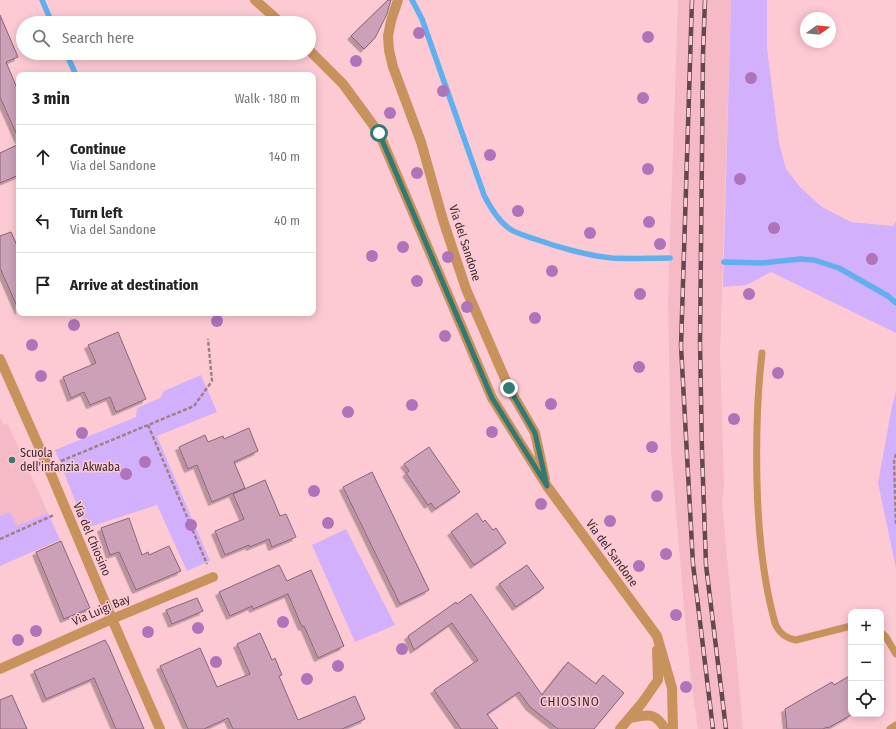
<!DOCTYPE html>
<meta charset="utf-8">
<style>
:root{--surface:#fff;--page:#f6f6f6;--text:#222;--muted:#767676;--line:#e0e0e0}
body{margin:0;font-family:"Fira Sans Condensed",sans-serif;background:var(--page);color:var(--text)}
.controls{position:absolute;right:12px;bottom:12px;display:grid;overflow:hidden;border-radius:8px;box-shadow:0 2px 10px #0003}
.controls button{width:36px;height:36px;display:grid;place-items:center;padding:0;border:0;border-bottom:1px solid var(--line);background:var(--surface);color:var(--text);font:20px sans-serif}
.compass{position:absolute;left:800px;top:12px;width:36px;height:36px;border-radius:50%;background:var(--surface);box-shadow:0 2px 10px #0003;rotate:75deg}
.stop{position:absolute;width:12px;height:12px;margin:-9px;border:3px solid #327971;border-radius:50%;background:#fff}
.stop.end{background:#327971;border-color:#fff;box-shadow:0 1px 4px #0008}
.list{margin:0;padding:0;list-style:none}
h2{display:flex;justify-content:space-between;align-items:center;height:52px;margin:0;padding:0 16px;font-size:17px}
h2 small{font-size:13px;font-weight:400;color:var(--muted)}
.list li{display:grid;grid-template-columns:26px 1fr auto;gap:12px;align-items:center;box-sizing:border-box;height:64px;padding:0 16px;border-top:1px solid var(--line)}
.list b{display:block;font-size:15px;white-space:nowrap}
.list p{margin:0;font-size:13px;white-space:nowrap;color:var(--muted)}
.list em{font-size:13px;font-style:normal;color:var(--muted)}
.icon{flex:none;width:22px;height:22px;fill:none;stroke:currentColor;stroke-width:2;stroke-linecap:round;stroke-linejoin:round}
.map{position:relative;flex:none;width:896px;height:729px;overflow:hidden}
.search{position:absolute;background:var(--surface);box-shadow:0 2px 10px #0003;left:16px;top:16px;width:300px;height:44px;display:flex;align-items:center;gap:10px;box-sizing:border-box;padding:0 14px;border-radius:22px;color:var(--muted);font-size:15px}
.panel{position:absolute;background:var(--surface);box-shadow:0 2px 10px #0003;left:16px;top:72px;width:300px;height:244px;border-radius:8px}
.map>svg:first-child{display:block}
</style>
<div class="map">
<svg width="896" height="729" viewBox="0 0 896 729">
<defs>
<filter id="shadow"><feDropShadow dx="-3.5" dy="3.5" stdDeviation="0" flood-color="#0004"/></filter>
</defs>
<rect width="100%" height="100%" fill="#fdcad4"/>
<path fill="#f5bac6" d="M678,0H731L720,354L724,486L722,502L743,729H698L691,681L684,608L671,451L668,300Z
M0,417L4,425L8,424L48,513L0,534Z"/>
<path fill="#d3b0fb" d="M731,0H767V48L779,143L786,169L801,188L822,207L851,222L893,226L896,221V333L771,272L746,285L723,287Z
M201,375L217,412L157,436L210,561L187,571L157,505L86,528L55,450L136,417L137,408L160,398L164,391Z
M896,392V568L878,483L892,406Z
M10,512L17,526L48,513L60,540L0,566V516Z
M346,529L395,625L355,642L312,545Z"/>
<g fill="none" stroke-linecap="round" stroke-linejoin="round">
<path stroke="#60afef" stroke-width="5.5" d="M42,0L52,23
M412,0L422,19L484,195C490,207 498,221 510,229C517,234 527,236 535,239C557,247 589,256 612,258C631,259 650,258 670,258
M66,53L76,75
M724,262L761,263L800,259L814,260L839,268L888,296L896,303"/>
</g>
<path fill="#cca1b8" stroke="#8b6479" filter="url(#shadow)" d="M388,0H391L387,14L375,38L364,49L351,36Z
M0,15L18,57L6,62L19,93V140L0,97Z
M19,144V175L0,183V153Z
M11,232L19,250V311L0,268V236Z
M118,332L146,399L116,412L110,397L90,405L84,392L71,398L63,377L96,363L88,345Z
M249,428L258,451L234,462L245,488L212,502L197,465L188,469L179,447L205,435L208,442L223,436L224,439Z
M429,447L460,492L435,509L431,503L428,505L406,473L409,471L404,464Z
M372,472L429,590L400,604L343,487Z
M265,480L280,516L286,514L296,537L272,547L269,539L250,547L249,545L225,555L215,531L244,519L233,494Z
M477,513L483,522L485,520L493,530L496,528L506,543L474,565L451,532Z
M129,518L142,555L148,552L149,555L169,546L181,571L136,590L119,552L110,555L101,528Z
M61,541L90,608L64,619L36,552Z
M279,565L287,581L311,570L344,646L318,658L304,626L302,627L288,594L253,609L252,606L230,616L219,592Z
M527,565L544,588L516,607L499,584Z
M471,594L542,695L568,662L596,684L603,675L624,693L594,729H558L530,707L519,692L487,714L498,729H461L434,690L478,660L452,623L414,650L408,636L456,602L457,604Z
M197,598L203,611L172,624L166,610Z
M260,633L272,660L275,658L282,675L279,676L298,720L355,696L365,719L342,729H233L228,718L204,729H188L160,666L200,648L217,687L250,674L237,644Z
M105,640L109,647L144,729H116L94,678L46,699L34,671Z
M851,675V715L828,728L827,727L823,729H787L785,709L832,682L834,685Z
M12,695L27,729H0V700Z"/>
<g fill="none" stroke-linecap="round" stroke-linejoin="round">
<path stroke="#a27f86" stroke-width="2.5" stroke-dasharray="4 2" stroke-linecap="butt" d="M148,425L207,564
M896,454L894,461L896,525
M61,461L194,406L212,381L208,339
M0,539L54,515"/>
<path stroke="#c7925c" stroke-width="7" d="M762,353C757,396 756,438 757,481C758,530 762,576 775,623C779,633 785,638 796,640L851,626
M881,632L886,637L896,654
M890,729L896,725"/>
<path stroke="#c7925c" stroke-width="10" d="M255,0L281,23
M398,0L391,21L388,36L389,50L393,67L421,142L443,220L466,289L509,388L535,433L545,479
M309,50L343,84L379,133L492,398L547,486L657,636L672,688L673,729
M0,359L48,467L112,619L160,729
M0,669L112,619L213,577
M630,718C647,715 655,711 665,729
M620,729L642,703L658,680L657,650"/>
<defs>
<path id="rail" d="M692,0L681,346L693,564L713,729
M705,0L703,54L700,343L702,452L706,565L726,729"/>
</defs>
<use href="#rail" stroke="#63494f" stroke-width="4.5"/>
<use href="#rail" stroke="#fdcad4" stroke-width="3" stroke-dasharray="9" stroke-linecap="butt"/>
</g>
<g fill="#ae73b9">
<circle cx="419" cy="33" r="6"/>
<circle cx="648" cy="37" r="6"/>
<circle cx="356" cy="61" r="6"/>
<circle cx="751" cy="78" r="6"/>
<circle cx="443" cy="91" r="6"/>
<circle cx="643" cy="98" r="6"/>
<circle cx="390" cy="113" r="6"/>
<circle cx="490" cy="155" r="6"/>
<circle cx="648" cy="169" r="6"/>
<circle cx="417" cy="173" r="6"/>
<circle cx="740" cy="179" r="6"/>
<circle cx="518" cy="211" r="6"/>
<circle cx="649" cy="222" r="6"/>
<circle cx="774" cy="228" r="6"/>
<circle cx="590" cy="233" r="6"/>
<circle cx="660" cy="244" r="6"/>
<circle cx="403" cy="247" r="6"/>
<circle cx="372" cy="256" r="6"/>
<circle cx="448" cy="257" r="6"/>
<circle cx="872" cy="259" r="6"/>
<circle cx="552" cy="271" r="6"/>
<circle cx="417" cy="281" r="6"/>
<circle cx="640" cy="294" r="6"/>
<circle cx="749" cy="294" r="6"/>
<circle cx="467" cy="307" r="6"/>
<circle cx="535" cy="318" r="6"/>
<circle cx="217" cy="321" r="6"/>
<circle cx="74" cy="325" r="6"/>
<circle cx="445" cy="336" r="6"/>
<circle cx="32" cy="345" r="6"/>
<circle cx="639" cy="367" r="6"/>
<circle cx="778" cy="373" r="6"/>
<circle cx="41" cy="376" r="6"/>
<circle cx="551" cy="404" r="6"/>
<circle cx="412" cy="405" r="6"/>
<circle cx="348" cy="412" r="6"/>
<circle cx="734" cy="419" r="6"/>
<circle cx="492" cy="432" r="6"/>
<circle cx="82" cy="433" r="6"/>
<circle cx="652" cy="447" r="6"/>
<circle cx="145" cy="462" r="6"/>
<circle cx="126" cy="474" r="6"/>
<circle cx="314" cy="491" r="6"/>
<circle cx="657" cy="496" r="6"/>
<circle cx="541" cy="504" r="6"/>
<circle cx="610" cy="521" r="6"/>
<circle cx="328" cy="523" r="6"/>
<circle cx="191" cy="525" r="6"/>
<circle cx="666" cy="554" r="6"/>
<circle cx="639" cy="566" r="6"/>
<circle cx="676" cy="615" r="6"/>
<circle cx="283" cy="622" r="6"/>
<circle cx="198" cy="628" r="6"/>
<circle cx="36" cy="631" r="6"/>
<circle cx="148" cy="632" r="6"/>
<circle cx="18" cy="640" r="6"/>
<circle cx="402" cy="649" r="6"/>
<circle cx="216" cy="662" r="6"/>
<circle cx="338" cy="666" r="6"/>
<circle cx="307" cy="679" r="6"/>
<circle cx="686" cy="687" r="6"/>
</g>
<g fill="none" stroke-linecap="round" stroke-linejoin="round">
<path stroke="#327971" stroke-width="5" d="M379,133L492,398L547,486L535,433L509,388"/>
</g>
<circle fill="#327971" stroke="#fdcad4" stroke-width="1.5" cx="12" cy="460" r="4"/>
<g text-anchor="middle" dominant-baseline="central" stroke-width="3" stroke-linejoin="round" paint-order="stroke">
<g font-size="12" fill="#3e2b2f" stroke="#fdcad4">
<text transform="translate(465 243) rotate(72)">Via del Sandone</text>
<text transform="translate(92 539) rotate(67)">Via del Chiosino</text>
<text transform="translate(612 553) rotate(54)">Via del Sandone</text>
<text transform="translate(101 610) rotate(-23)">Via Luigi Bay</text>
</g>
<g font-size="12" fill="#3e2b2f" stroke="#fdcad4" text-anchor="start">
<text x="20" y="453">Scuola<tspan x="20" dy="14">dell'infanzia Akwaba</tspan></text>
</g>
<g font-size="13" letter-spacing="1" fill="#3e2b2f" stroke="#fdcad4">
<text x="570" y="701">CHIOSINO</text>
</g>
</g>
</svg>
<div class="controls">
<button>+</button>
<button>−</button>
<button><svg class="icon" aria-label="locate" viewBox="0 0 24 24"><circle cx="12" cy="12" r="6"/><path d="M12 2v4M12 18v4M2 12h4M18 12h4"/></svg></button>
</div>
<svg class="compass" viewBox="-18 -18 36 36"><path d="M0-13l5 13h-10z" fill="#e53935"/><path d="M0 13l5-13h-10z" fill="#767676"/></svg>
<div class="stop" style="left:379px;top:133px"></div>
<div class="stop end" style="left:509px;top:388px"></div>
<div class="search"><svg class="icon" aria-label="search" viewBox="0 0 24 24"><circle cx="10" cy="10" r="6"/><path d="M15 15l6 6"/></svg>Search here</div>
<section class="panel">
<h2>3 min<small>Walk · 180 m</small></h2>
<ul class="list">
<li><svg class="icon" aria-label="ahead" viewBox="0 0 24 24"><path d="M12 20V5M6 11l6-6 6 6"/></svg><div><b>Continue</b><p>Via del Sandone</p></div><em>140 m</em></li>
<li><svg class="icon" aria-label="left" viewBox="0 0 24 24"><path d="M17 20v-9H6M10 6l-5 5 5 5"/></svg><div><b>Turn left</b><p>Via del Sandone</p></div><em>40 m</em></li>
<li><svg class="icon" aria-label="arrive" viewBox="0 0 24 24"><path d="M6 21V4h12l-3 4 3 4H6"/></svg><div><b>Arrive at destination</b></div></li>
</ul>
</section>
</div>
